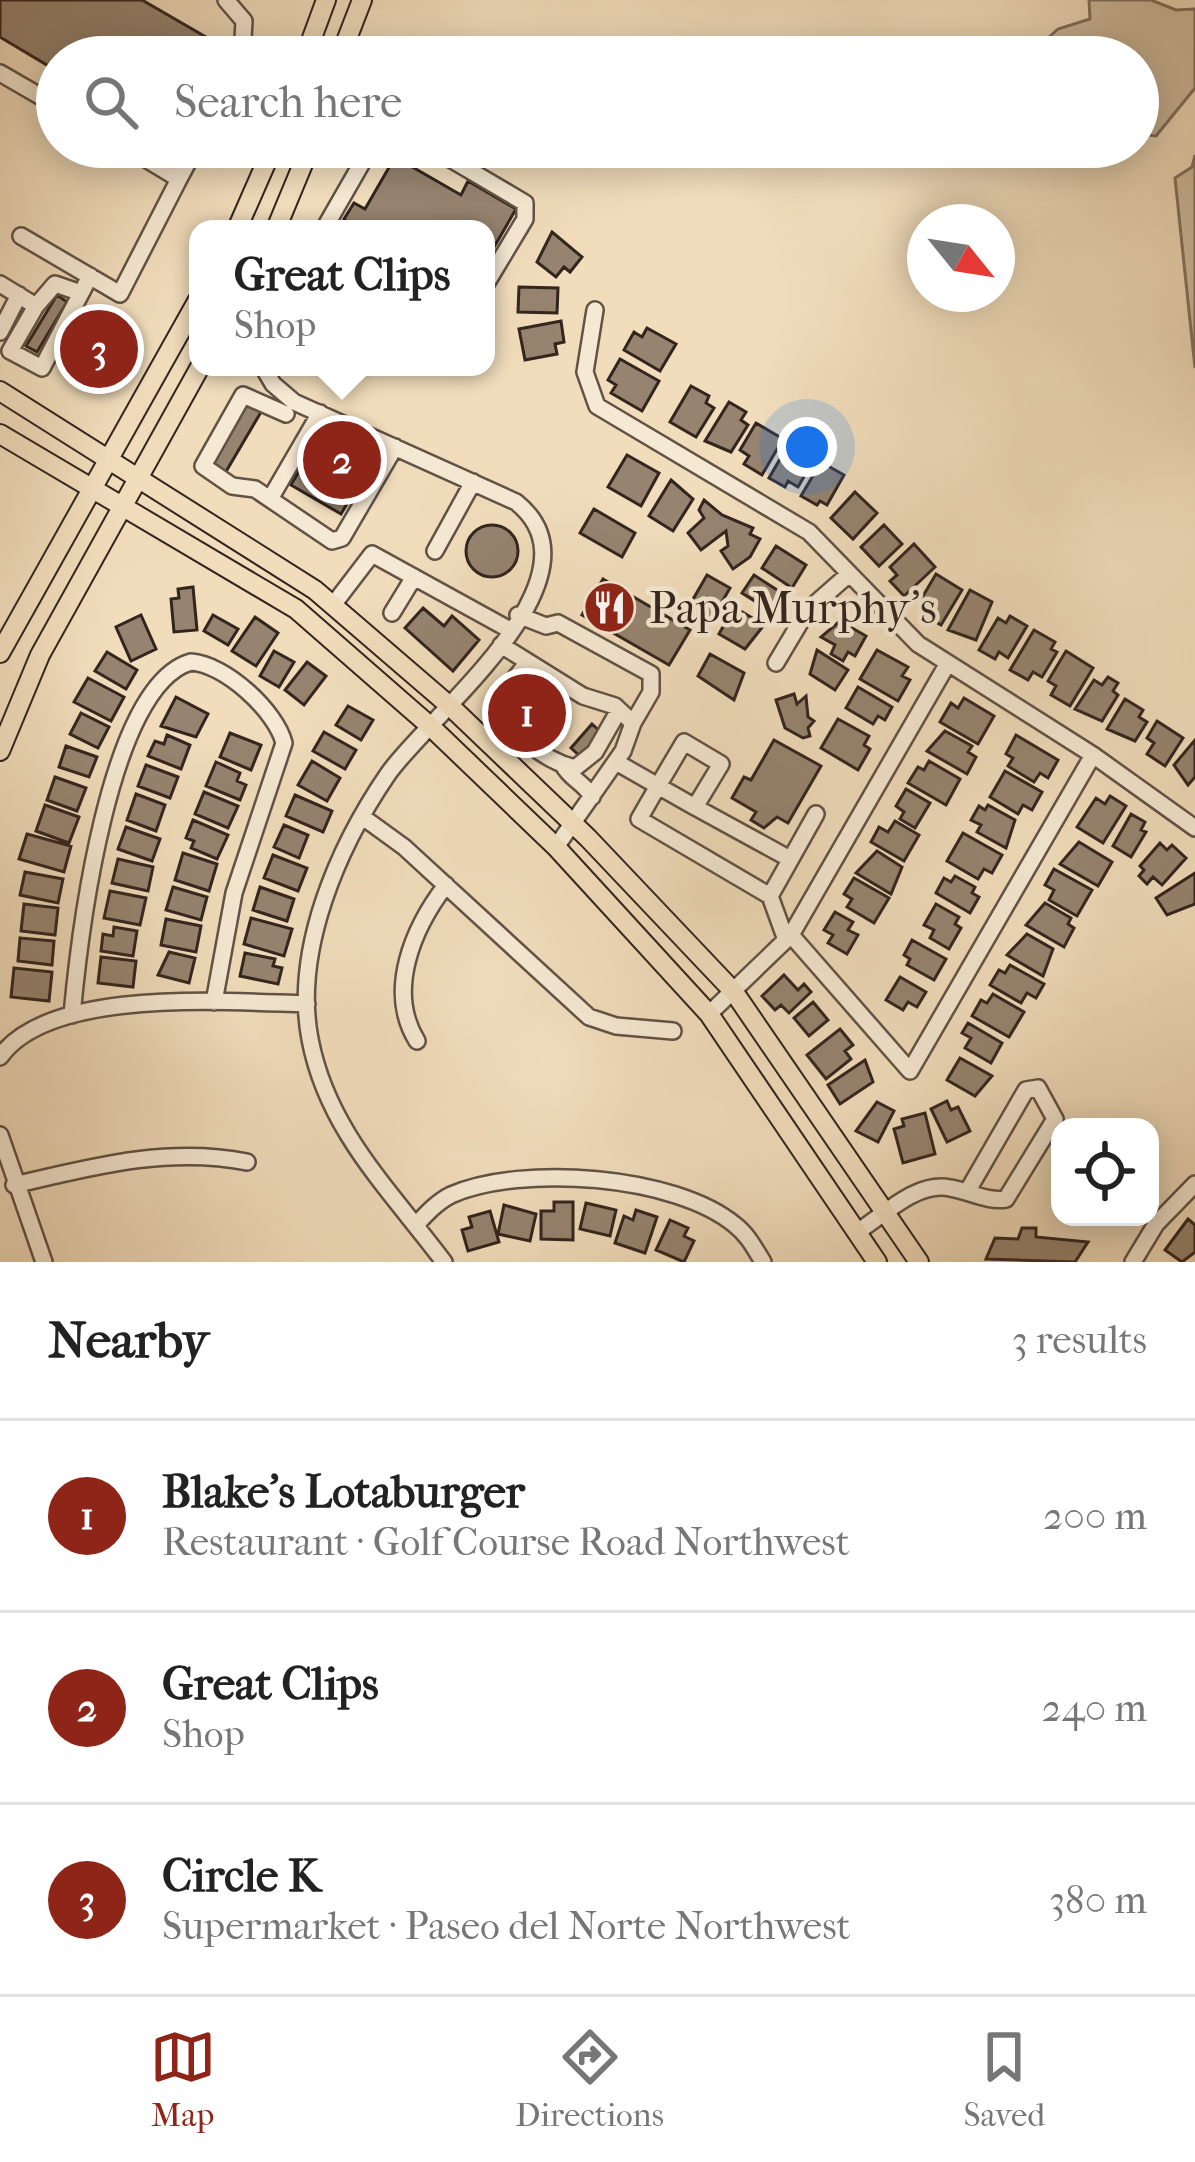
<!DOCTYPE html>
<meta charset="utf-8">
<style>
:root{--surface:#fff;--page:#f2f2f2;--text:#222;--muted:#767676;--line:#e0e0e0;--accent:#8f2418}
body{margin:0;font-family:"IM FELL French Canon",serif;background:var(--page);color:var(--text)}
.controls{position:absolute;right:36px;bottom:36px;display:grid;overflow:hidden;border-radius:24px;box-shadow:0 6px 30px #0003}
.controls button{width:108px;height:108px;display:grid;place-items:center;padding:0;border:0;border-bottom:3px solid var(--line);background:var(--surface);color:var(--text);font:60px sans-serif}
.compass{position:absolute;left:907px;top:204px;width:108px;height:108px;border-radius:50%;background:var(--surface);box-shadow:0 6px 30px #0003;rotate:120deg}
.you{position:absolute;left:807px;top:447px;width:42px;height:42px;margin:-30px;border:9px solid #fff;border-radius:50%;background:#1a73e8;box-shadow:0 0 0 18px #1a73e833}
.badge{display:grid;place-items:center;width:78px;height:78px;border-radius:50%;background:var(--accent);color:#fff;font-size:39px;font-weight:700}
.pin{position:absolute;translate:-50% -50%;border:6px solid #fff;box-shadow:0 3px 12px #0006}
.popup{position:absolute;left:189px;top:220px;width:306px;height:156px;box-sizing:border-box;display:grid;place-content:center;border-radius:24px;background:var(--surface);filter:drop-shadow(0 3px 9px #0005);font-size:39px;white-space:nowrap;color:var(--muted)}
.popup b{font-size:45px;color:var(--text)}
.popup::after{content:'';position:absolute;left:50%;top:100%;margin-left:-24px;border:24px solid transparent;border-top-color:var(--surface)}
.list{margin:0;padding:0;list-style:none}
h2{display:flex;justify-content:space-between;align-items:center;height:156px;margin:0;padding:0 48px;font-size:51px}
h2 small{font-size:39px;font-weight:400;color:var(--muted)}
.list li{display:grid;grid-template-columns:78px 1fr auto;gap:36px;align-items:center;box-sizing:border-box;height:192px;padding:0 48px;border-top:3px solid var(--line)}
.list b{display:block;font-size:45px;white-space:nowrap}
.list p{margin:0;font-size:39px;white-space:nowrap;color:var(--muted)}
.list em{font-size:39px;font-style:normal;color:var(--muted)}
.icon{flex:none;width:66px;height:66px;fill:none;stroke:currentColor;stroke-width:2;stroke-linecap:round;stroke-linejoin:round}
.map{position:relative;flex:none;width:1195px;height:1262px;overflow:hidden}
.search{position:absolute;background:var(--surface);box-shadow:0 6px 30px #0003;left:36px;right:36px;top:36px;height:132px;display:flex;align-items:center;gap:30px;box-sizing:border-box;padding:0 42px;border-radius:66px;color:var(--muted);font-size:45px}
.sheet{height:732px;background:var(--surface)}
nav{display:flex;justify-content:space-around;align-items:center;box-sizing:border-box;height:168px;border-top:3px solid var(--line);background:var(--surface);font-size:33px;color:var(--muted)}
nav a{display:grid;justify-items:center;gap:6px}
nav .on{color:var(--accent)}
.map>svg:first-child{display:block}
</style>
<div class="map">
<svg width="1195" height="1262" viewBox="0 0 1195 1262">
<rect width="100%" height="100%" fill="#f1ddbc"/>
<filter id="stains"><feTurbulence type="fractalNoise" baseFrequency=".00167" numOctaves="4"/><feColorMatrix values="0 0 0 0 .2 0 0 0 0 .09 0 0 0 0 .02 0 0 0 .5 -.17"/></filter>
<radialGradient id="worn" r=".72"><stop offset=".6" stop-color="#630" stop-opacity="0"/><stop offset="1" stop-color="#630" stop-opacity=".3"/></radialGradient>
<path fill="#d1bea1" stroke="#827160" stroke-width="3" d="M1089,0H1151L1176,10L1195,9V88L1156,136L1138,134V57H1027L1058,29L1090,19Z
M1195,155V368L1175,178L1192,167Z"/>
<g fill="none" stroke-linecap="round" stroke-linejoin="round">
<path stroke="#7e6d5c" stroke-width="4.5" d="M392,50L415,57"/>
</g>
<path fill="#968470" stroke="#33241e" stroke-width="3" d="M0,0H142L225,48L220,57H57V71L0,37Z
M395,157L461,195L468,181L516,209L486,261V229H354L344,219L354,203L365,209Z
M552,232L582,257L570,272L564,267L556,277L537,262Z
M519,287L558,288L557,313L518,312Z
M57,295L67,302L37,352L26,346Z
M561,321L564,342L555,344L557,354L525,360L519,329Z
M96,328L119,341L103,370L79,357Z
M647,328L676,344L660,371L624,350L634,332L642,337Z
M620,359L659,381L642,411L611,393L616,385L608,380Z
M691,386L709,396L706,403L714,408L696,437L670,422Z
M241,401L261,412L224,475L205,464Z
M729,402L746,412L741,420L748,425L731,452L705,441Z
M756,423L783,439L762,475L744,464L749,456L740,450Z
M322,431L372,461L341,514L291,485Z
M791,440L810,451L807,457L813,461L798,487L788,481L785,487L769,478Z
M627,455L659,473L641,506L608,487Z
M821,462L844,475L827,505L820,501L817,505L801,496Z
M671,480L693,499L673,531L649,516Z
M855,492L877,513L853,539L831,518Z
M704,500L722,515L753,528L750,534L760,539L750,557L733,569L721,551L728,546L726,531L701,550L688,533L704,518L699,510Z
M594,509L635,533L622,557L580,533Z
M884,525L902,544L879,566L861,547Z
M466 551a26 26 0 1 1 52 0a26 26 0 1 1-52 0Z
M914,544L935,567L904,596L890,581L897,575L890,567Z
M776,546L806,565L792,588L762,568Z
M936,574L962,590L941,625L923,615L928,606L920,601Z
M707,575L730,588L708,626L685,613Z
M754,575L788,597L780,609L771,603L767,609L742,593Z
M603,579L690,630L669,665L582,615Z
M193,587L197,630L174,632L171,599L179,598L178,589Z
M970,590L992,602L976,640L948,630Z
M734,607L764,625L745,649L719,634Z
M423,608L444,626L452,616L479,640L453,671L405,628Z
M141,615L156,649L131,661L116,627Z
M213,615L238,629L228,645L204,631Z
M1010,616L1027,626L1008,658L999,652L995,659L979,650L998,618L1006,623Z
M255,617L278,633L256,666L232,651Z
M840,621L866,636L855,656L848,652L843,661L831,654L835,645L821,637Z
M1034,630L1055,642L1051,649L1057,652L1042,677L1033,672L1028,680L1010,670Z
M817,650L848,670L835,690L810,674Z
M877,650L908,667L902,676L910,680L898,701L860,679Z
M274,651L294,662L279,687L260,676Z
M1066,651L1093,668L1070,706L1051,695L1056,686L1048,681Z
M107,652L137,670L126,689L95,671Z
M710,654L744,673L734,700L698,676Z
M307,662L326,676L304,705L285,690Z
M1108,677L1118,683L1113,691L1118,695L1102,721L1075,709L1094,680L1102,685Z
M88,678L124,697L111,721L74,702Z
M858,687L892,707L885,720L878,716L873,724L846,708Z
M518,690L553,713L537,737L502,714Z
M794,694L797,704L806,696L808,717L814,721L808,728L810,736L803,738L785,728L776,700Z
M176,697L208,714L196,737L161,726Z
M964,698L994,716L978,744L940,722L951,703L958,708Z
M1125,699L1143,710L1139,717L1147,722L1135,741L1107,729Z
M348,706L373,720L361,740L336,725Z
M81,713L109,727L98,748L70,734Z
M838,719L869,736L864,745L870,749L858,770L821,748Z
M1157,721L1183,738L1165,766L1147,754L1154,743L1147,738Z
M592,724L603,734L582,758L571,748Z
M945,731L972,746L968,752L976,757L967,774L927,751Z
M324,732L356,750L345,769L313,751Z
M230,733L261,745L251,770L220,757Z
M167,735L190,745L181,769L148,756L155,741L164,744Z
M1016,735L1058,760L1048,778L1040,773L1034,782L1008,766L1013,758L1006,754Z
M774,740L821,766L788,823L777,817L764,828L751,820L756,812L732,798L744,777L751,780Z
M1195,740V777L1188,785L1174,765Z
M66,746L97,757L89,777L59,767Z
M312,761L340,778L327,801L298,785Z
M929,761L960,779L946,805L908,783L918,767L924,770Z
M216,762L240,773L237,781L246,785L240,800L206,786Z
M146,765L178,777L170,798L138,786Z
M1005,771L1042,792L1032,810L1023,805L1018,814L990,797Z
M55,777L86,788L77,811L47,800Z
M906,789L930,803L915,828L900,819L904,812L896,806Z
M204,792L238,806L228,828L195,814Z
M136,794L165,805L156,831L127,820Z
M295,795L332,811L323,832L286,816Z
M1110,796L1126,806L1103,843L1077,827L1096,798L1105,804Z
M45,805L79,817L69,843L36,831Z
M988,805L1015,820L1006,848L977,832L981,825L971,820L979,806L985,810Z
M1131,814L1145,822L1141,830L1146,832L1131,857L1113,846Z
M193,820L228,835L217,859L191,848L194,841L186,838Z
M895,821L919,835L904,861L871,842L879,827L888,832Z
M284,825L308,835L299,858L274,847Z
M126,827L160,839L152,861L118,849Z
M963,833L1002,855L992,873L984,869L978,879L947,861Z
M27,834L71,846L64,872L19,859Z
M1079,842L1112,862L1098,886L1060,864Z
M1160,843L1167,850L1172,845L1186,858L1162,885L1153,877L1147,884L1139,876L1144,870L1140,866Z
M877,851L902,867L891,894L856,873Z
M183,853L217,864L209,891L175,880Z
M273,855L307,868L298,891L264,878Z
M118,859L153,867L148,891L112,883Z
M1054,869L1092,890L1077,916L1049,900L1054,890L1045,885Z
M25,872L63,879L58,903L20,895Z
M1195,873V904L1167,915L1156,898Z
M955,876L975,887L972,893L979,897L970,913L936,893L944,878L951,882Z
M854,878L889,898L874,923L847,907L852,899L844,894Z
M173,887L207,897L201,920L166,910Z
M260,887L294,899L287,921L253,910Z
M110,891L146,898L140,925L104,918Z
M1045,903L1071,918L1068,924L1074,928L1064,947L1026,925Z
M24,904L58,908L55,935L21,931Z
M936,904L959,917L955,924L961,928L949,949L930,938L934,930L924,925Z
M835,912L853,922L848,930L858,935L847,954L828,943L833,935L824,930Z
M251,918L292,929L284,956L244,944Z
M166,919L201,926L196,952L161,945Z
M114,927L137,931L133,956L101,951L103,934L113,936Z
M1027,934L1053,949L1043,976L1007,955Z
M20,938L54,941L52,965L18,961Z
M912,940L946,959L934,980L907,965L910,959L904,955Z
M169,952L195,958L189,983L158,975Z
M245,953L275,959L273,966L282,968L278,984L240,976Z
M101,957L136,961L133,987L98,983Z
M1010,965L1044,984L1036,998L1027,993L1021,1003L990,985L999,970L1005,973Z
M14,968L52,972L49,1001L11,997Z
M784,975L798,990L804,984L811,992L789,1013L781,1005L775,1010L762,996Z
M900,977L926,992L917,1007L908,1002L903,1010L886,1000Z
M993,994L1024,1012L1009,1037L972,1016L981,1000L987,1003Z
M813,1002L828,1020L809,1036L794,1018Z
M968,1023L1002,1043L991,1063L965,1048L971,1038L962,1033Z
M840,1029L853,1045L845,1051L851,1059L826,1079L807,1055Z
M960,1058L992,1076L975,1096L947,1080Z
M865,1060L873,1082L840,1104L828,1085Z
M947,1101L951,1110L958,1107L970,1131L947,1142L931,1109Z
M877,1102L894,1111L878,1142L856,1131Z
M925,1113L935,1154L903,1163L894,1129L904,1126L902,1119Z
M554,1202H573V1240L541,1239V1211H554Z
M586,1203L616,1210L610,1236L580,1229Z
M504,1205L536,1214L530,1241L498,1234Z
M636,1210L657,1217L645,1253L615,1243L624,1216L633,1220Z
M490,1211L499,1242L468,1251L462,1230L472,1227L469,1217Z
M1188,1219L1195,1225V1252L1182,1262L1165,1250Z
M670,1220L688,1228L684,1236L694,1241L684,1262L656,1250Z
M1022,1228H1036V1237L1088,1242L1075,1262L986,1259L995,1238L1018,1239Z"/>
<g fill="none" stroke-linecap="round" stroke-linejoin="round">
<defs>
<path id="minor" d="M226,0L244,21L242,57
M0,73L57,106
M126,147L179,179L196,147
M430,147L525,203V219L486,284
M324,229L371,147
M21,236L120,294L179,179
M0,284L36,306L10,351L42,368L90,276
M36,306L55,284L81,293
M595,310L585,372L597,406L809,532L918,644L1093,755L1195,828
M0,332L19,295
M263,367L273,384L294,402L516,502C610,577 429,715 388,774C338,847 293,950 310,1039C327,1130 390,1190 444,1262
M286,414L243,395L203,466L232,486L255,489L332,541L342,538L395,447
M270,499L320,413
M435,551L473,482
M333,605L372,554L510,630
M392,613L414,577
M518,615L546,626L558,623L651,674V692L633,723
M501,645L583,696L615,706L633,723L623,751L556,847
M528,662L496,702C508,731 544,761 575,768L595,752L619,710
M776,663L807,611L849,574
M616,762L658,786L639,819L770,896
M563,765C571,780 584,782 592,797
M695,807L658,786L684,742L721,764L695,807L790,859
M364,818L404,847L589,1017L616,1026L673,1031
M791,935L910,1071L1093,755
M786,940L770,896L816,814
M709,1014L791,935L948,663
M72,1015C79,939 108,685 191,662C225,664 276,711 284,743L234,893L214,1002
M417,1041C386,991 413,928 446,885
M0,1057C49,987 228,1002 307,1004
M0,1135L44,1262
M14,1185C91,1167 168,1146 247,1162
M416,1225C426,1214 437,1202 451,1195C521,1164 675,1175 735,1225C748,1235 755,1249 763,1262
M857,1232C884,1215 917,1181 950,1188C969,1191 987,1202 1006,1199L1055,1119L1038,1088L1026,1090L967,1192
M1133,1262L1156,1224L1195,1184"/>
<path id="major" d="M305,57L326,0
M340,57L362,0
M237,229L273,147
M276,229L310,147
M0,391L315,590L451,707L588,838L734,992L919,1262
M0,434L296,609L430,726L556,847L709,1014L877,1262
M0,653L198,300
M0,751L40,655L200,367"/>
</defs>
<use href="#minor" stroke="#625246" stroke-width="20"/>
<use href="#major" stroke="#33241e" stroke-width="22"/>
<use href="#minor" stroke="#f6e9d3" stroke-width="15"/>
<use href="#major" stroke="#f1ddbc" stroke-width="18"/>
</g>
<defs>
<symbol id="restaurant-disc" viewBox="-11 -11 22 22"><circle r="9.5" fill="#8f2418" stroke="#f6e9d3"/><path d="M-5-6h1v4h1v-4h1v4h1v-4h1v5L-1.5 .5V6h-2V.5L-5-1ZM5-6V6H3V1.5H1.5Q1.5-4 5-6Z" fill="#fff"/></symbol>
</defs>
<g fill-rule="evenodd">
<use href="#restaurant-disc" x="580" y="578" width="59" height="59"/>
</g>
<g text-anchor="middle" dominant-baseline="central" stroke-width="9" stroke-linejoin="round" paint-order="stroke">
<g font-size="45" fill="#33241e" stroke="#f6e9d3" text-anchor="start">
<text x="649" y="608">Papa Murphy's</text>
</g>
</g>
<rect width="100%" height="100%" filter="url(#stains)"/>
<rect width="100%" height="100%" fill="url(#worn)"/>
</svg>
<div class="controls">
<button><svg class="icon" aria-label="locate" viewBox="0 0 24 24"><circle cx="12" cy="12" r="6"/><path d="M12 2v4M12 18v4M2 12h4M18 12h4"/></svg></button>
</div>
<svg class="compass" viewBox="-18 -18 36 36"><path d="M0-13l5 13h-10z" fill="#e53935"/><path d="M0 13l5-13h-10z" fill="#767676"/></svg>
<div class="you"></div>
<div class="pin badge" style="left:527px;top:713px">1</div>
<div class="pin badge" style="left:342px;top:460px">2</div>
<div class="popup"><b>Great Clips</b>Shop</div>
<div class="pin badge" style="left:99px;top:349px">3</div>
<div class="search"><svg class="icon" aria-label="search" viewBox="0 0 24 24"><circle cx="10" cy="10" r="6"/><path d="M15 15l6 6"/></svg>Search here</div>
</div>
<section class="sheet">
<h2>Nearby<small>3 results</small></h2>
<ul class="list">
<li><span class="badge">1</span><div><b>Blake's Lotaburger</b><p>Restaurant · Golf Course Road Northwest</p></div><em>200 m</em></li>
<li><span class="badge">2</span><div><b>Great Clips</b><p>Shop</p></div><em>240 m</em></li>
<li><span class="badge">3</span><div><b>Circle K</b><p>Supermarket · Paseo del Norte Northwest</p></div><em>380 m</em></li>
</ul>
</section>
<nav>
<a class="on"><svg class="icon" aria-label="map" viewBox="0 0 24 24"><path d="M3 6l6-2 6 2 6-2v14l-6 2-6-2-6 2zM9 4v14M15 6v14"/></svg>Map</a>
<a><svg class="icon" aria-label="directions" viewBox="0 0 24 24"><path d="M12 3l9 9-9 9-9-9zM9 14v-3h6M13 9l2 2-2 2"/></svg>Directions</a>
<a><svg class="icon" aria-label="saved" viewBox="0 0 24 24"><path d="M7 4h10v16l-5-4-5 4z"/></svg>Saved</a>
</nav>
